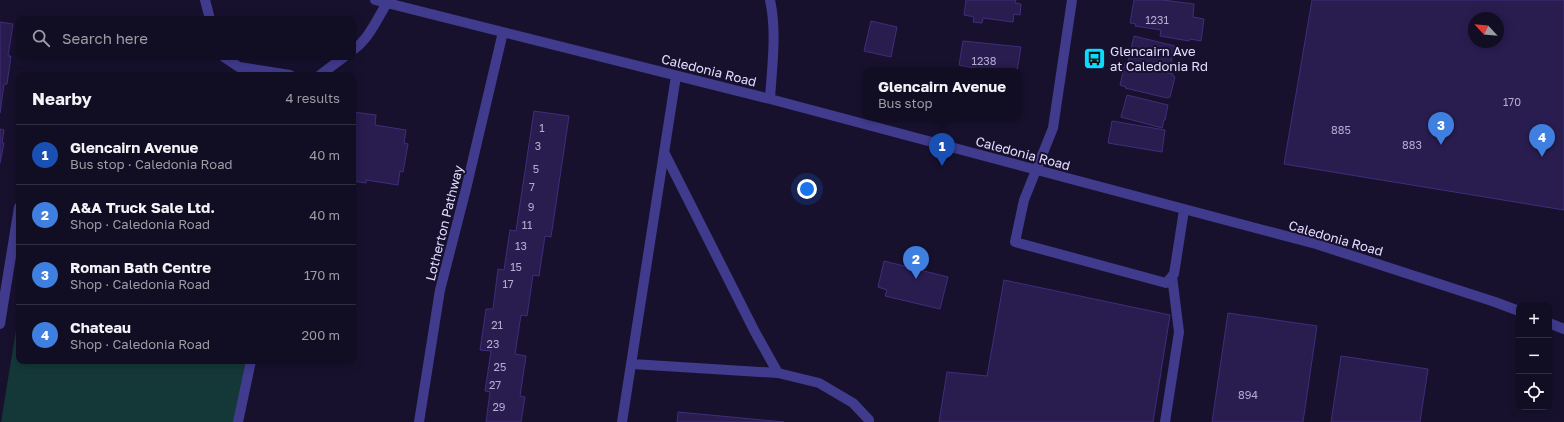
<!DOCTYPE html>
<meta charset="utf-8">
<style>
:root{--surface:#110d22;--page:#1a162a;--text:#f1f3f6;--muted:#9c9ca5;--line:#302d40;--accent:#1a73e8}
body{margin:0;font-family:"Golos Text",sans-serif;background:var(--page);color:var(--text)}
.controls{position:absolute;right:12px;bottom:12px;display:grid;overflow:hidden;border-radius:8px;box-shadow:0 2px 10px #0003}
.controls button{width:36px;height:36px;display:grid;place-items:center;padding:0;border:0;border-bottom:1px solid var(--line);background:var(--surface);color:var(--text);font:20px sans-serif}
.compass{position:absolute;left:1468px;top:12px;width:36px;height:36px;border-radius:50%;background:var(--surface);box-shadow:0 2px 10px #0003;rotate:296deg}
.you{position:absolute;left:807px;top:189px;width:14px;height:14px;margin:-10px;border:3px solid #fff;border-radius:50%;background:#1a73e8;box-shadow:0 0 0 6px #1a73e833}
.badge{display:grid;place-items:center;width:26px;height:26px;border-radius:50%;background:var(--accent);color:#fff;font-size:13px;font-weight:700}
.pin{position:absolute;translate:-50% -33px;filter:drop-shadow(0 1px 2px #0008)}
.pin::after{content:'';position:absolute;top:21px;width:14px;height:12px;background:inherit;clip-path:polygon(0 0,100% 0,50% 100%)}
.popup{position:absolute;left:863px;top:68px;width:158px;height:52px;box-sizing:border-box;display:grid;place-content:center;border-radius:8px;background:var(--surface);filter:drop-shadow(0 1px 3px #0005);font-size:13px;white-space:nowrap;color:var(--muted)}
.popup b{font-size:15px;color:var(--text)}
.popup::after{content:'';position:absolute;left:50%;top:100%;margin-left:-8px;border:8px solid transparent;border-top-color:var(--surface)}
.list{margin:0;padding:0;list-style:none}
h2{display:flex;justify-content:space-between;align-items:center;height:52px;margin:0;padding:0 16px;font-size:17px}
h2 small{font-size:13px;font-weight:400;color:var(--muted)}
.list li{display:grid;grid-template-columns:26px 1fr auto;gap:12px;align-items:center;box-sizing:border-box;height:60px;padding:0 16px;border-top:1px solid var(--line)}
.list b{display:block;font-size:15px;white-space:nowrap}
.list p{margin:0;font-size:13px;white-space:nowrap;color:var(--muted)}
.list em{font-size:13px;font-style:normal;color:var(--muted)}
.icon{flex:none;width:22px;height:22px;fill:none;stroke:currentColor;stroke-width:2;stroke-linecap:round;stroke-linejoin:round}
.map{position:relative;flex:none;width:1564px;height:422px;overflow:hidden}
.search{position:absolute;background:var(--surface);box-shadow:0 2px 10px #0003;left:16px;top:16px;width:340px;height:44px;display:flex;align-items:center;gap:10px;box-sizing:border-box;padding:0 14px;border-radius:8px;color:var(--muted);font-size:15px}
.panel{position:absolute;background:var(--surface);box-shadow:0 2px 10px #0003;left:16px;top:72px;width:340px;height:292px;border-radius:8px}
.map>svg:first-child{display:block}
</style>
<div class="map">
<svg width="1564" height="422" viewBox="0 0 1564 422">
<rect width="100%" height="100%" fill="#17112e"/>
<path fill="#143838" d="M19,312V361H246L237,422H1Z"/>
<path fill="#291c4f" stroke="#402d7c" fill-rule="evenodd" d="M966,0H1016L1015,3L1021,4L1020,15L1014,14L1013,22L983,18L982,23L973,22L974,17L964,15Z
M1134,0H1163L1194,4L1193,17L1204,19L1201,41L1190,39L1189,41L1160,36L1161,30L1135,26L1136,24L1130,23Z
M1312,0H1564V210L1284,164ZM1474,18H1498V42H1474Z
M871,21L897,27L891,57L864,51Z
M0,22L13,24L8,56H11L7,84H4L0,113Z
M1134,36L1175,46L1169,71L1128,62Z
M963,41L1021,47L1017,71H988L959,65Z
M1125,63L1173,74V76L1175,77L1170,97L1167,98L1125,88L1126,87L1120,85Z
M1127,95L1168,105L1165,120H1164L1162,128L1121,117Z
M534,111L569,116L551,237L545,236L539,276L533,275L527,316L521,315L515,354L526,356L520,396L525,397L521,422H486L490,392L485,391L491,351L480,350L486,309H493L498,269L504,270L510,230L516,231Z
M353,112L376,115L375,125L406,130L404,143L408,144L403,172L400,171L398,185L366,180V183L353,181Z
M1112,121L1165,130L1162,152L1108,143Z
M0,129L4,130L2,143H4L0,163Z
M884,261L948,277L940,309L885,296L887,290L878,287Z
M1004,280L1170,315L1153,422H939L947,372L987,376Z
M1228,313L1317,326L1303,422H1212Z
M1341,356L1428,369L1420,422H1331Z
M678,412L784,422H677Z"/>
<g fill="none" stroke-linecap="round" stroke-linejoin="round">
<path stroke="#413b8e" stroke-width="10" d="M205,0L210,19
M375,0L770,99L1316,244L1495,302L1519,311
M1072,0L1053,128L1024,200L1015,242L1166,283L1174,274L1184,210
M353,50C369,39 377,19 387,3
M224,57L239,67L290,75
M320,75L344,57
M770,99C772,66 777,32 770,0
M664,152L755,332L778,373L819,383L853,403L869,420V422
M1549,323L1564,329
M0,324L19,207
M632,364L778,373
M238,422L251,361
M419,422L440,290L466,189L503,32
M622,422L676,76
M1165,422L1179,332L1172,276"/>
</g>
<defs>
<symbol id="bus-square" viewBox="-11 -11 22 22"><rect x="-9" y="-9" width="18" height="18" rx="4" fill="#09dcff" stroke="#17112e"/><path d="M-5-6H5V4H4V6H2V4H-2V6H-4V4H-5ZM-3.5-4V0h7V-4ZM-3.5 1.2v1.5H-2V1.2ZM2 1.2v1.5H3.5V1.2Z" fill="#111"/></symbol>
</defs>
<g fill-rule="evenodd">
<use href="#bus-square" x="1082" y="46" width="25" height="25"/>
</g>
<g text-anchor="middle" dominant-baseline="central" stroke-width="4" stroke-linejoin="round" paint-order="stroke">
<g font-size="11" fill="#b4add3">
<text x="1157" y="19">1231</text>
<text x="984" y="60">1238</text>
<text x="1512" y="101">170</text>
<text x="542" y="127">1</text>
<text x="1341" y="129">885</text>
<text x="1412" y="144">883</text>
<text x="538" y="145">3</text>
<text x="536" y="168">5</text>
<text x="532" y="186">7</text>
<text x="531" y="206">9</text>
<text x="527" y="224">11</text>
<text x="521" y="245">13</text>
<text x="516" y="266">15</text>
<text x="508" y="283">17</text>
<text x="497" y="324">21</text>
<text x="493" y="343">23</text>
<text x="500" y="366">25</text>
<text x="495" y="384">27</text>
<text x="1248" y="394">894</text>
<text x="499" y="406">29</text>
</g>
<g font-size="13" fill="#e3ddff" stroke="#17112e" text-anchor="start">
<text x="1110" y="51">Glencairn Ave<tspan x="1110" dy="15">at Caledonia Rd</tspan></text>
</g>
<g font-size="13" fill="#e3ddff" stroke="#17112e">
<text transform="translate(709 70) rotate(14)">Caledonia Road</text>
<text transform="translate(1023 153) rotate(15)">Caledonia Road</text>
<text transform="translate(444 223) rotate(-76)">Lotherton Pathway</text>
<text transform="translate(1336 238) rotate(16)">Caledonia Road</text>
</g>
</g>
</svg>
<div class="controls">
<button>+</button>
<button>−</button>
<button><svg class="icon" aria-label="locate" viewBox="0 0 24 24"><circle cx="12" cy="12" r="6"/><path d="M12 2v4M12 18v4M2 12h4M18 12h4"/></svg></button>
</div>
<svg class="compass" viewBox="-18 -18 36 36"><path d="M0-13l5 13h-10z" fill="#e53935"/><path d="M0 13l5-13h-10z" fill="#9c9ca5"/></svg>
<div class="you"></div>
<div class="pin badge" style="left:942px;top:166px;background:#1a4fb4">1</div>
<div class="popup"><b>Glencairn Avenue</b>Bus stop</div>
<div class="pin badge" style="left:916px;top:279px;background:#3f7fe0">2</div>
<div class="pin badge" style="left:1441px;top:145px;background:#3f7fe0">3</div>
<div class="pin badge" style="left:1542px;top:157px;background:#3f7fe0">4</div>
<div class="search"><svg class="icon" aria-label="search" viewBox="0 0 24 24"><circle cx="10" cy="10" r="6"/><path d="M15 15l6 6"/></svg>Search here</div>
<section class="panel">
<h2>Nearby<small>4 results</small></h2>
<ul class="list">
<li><span class="badge" style="background:#1a4fb4">1</span><div><b>Glencairn Avenue</b><p>Bus stop · Caledonia Road</p></div><em>40 m</em></li>
<li><span class="badge" style="background:#3f7fe0">2</span><div><b>A&amp;A Truck Sale Ltd.</b><p>Shop · Caledonia Road</p></div><em>40 m</em></li>
<li><span class="badge" style="background:#3f7fe0">3</span><div><b>Roman Bath Centre</b><p>Shop · Caledonia Road</p></div><em>170 m</em></li>
<li><span class="badge" style="background:#3f7fe0">4</span><div><b>Chateau</b><p>Shop · Caledonia Road</p></div><em>200 m</em></li>
</ul>
</section>
</div>
